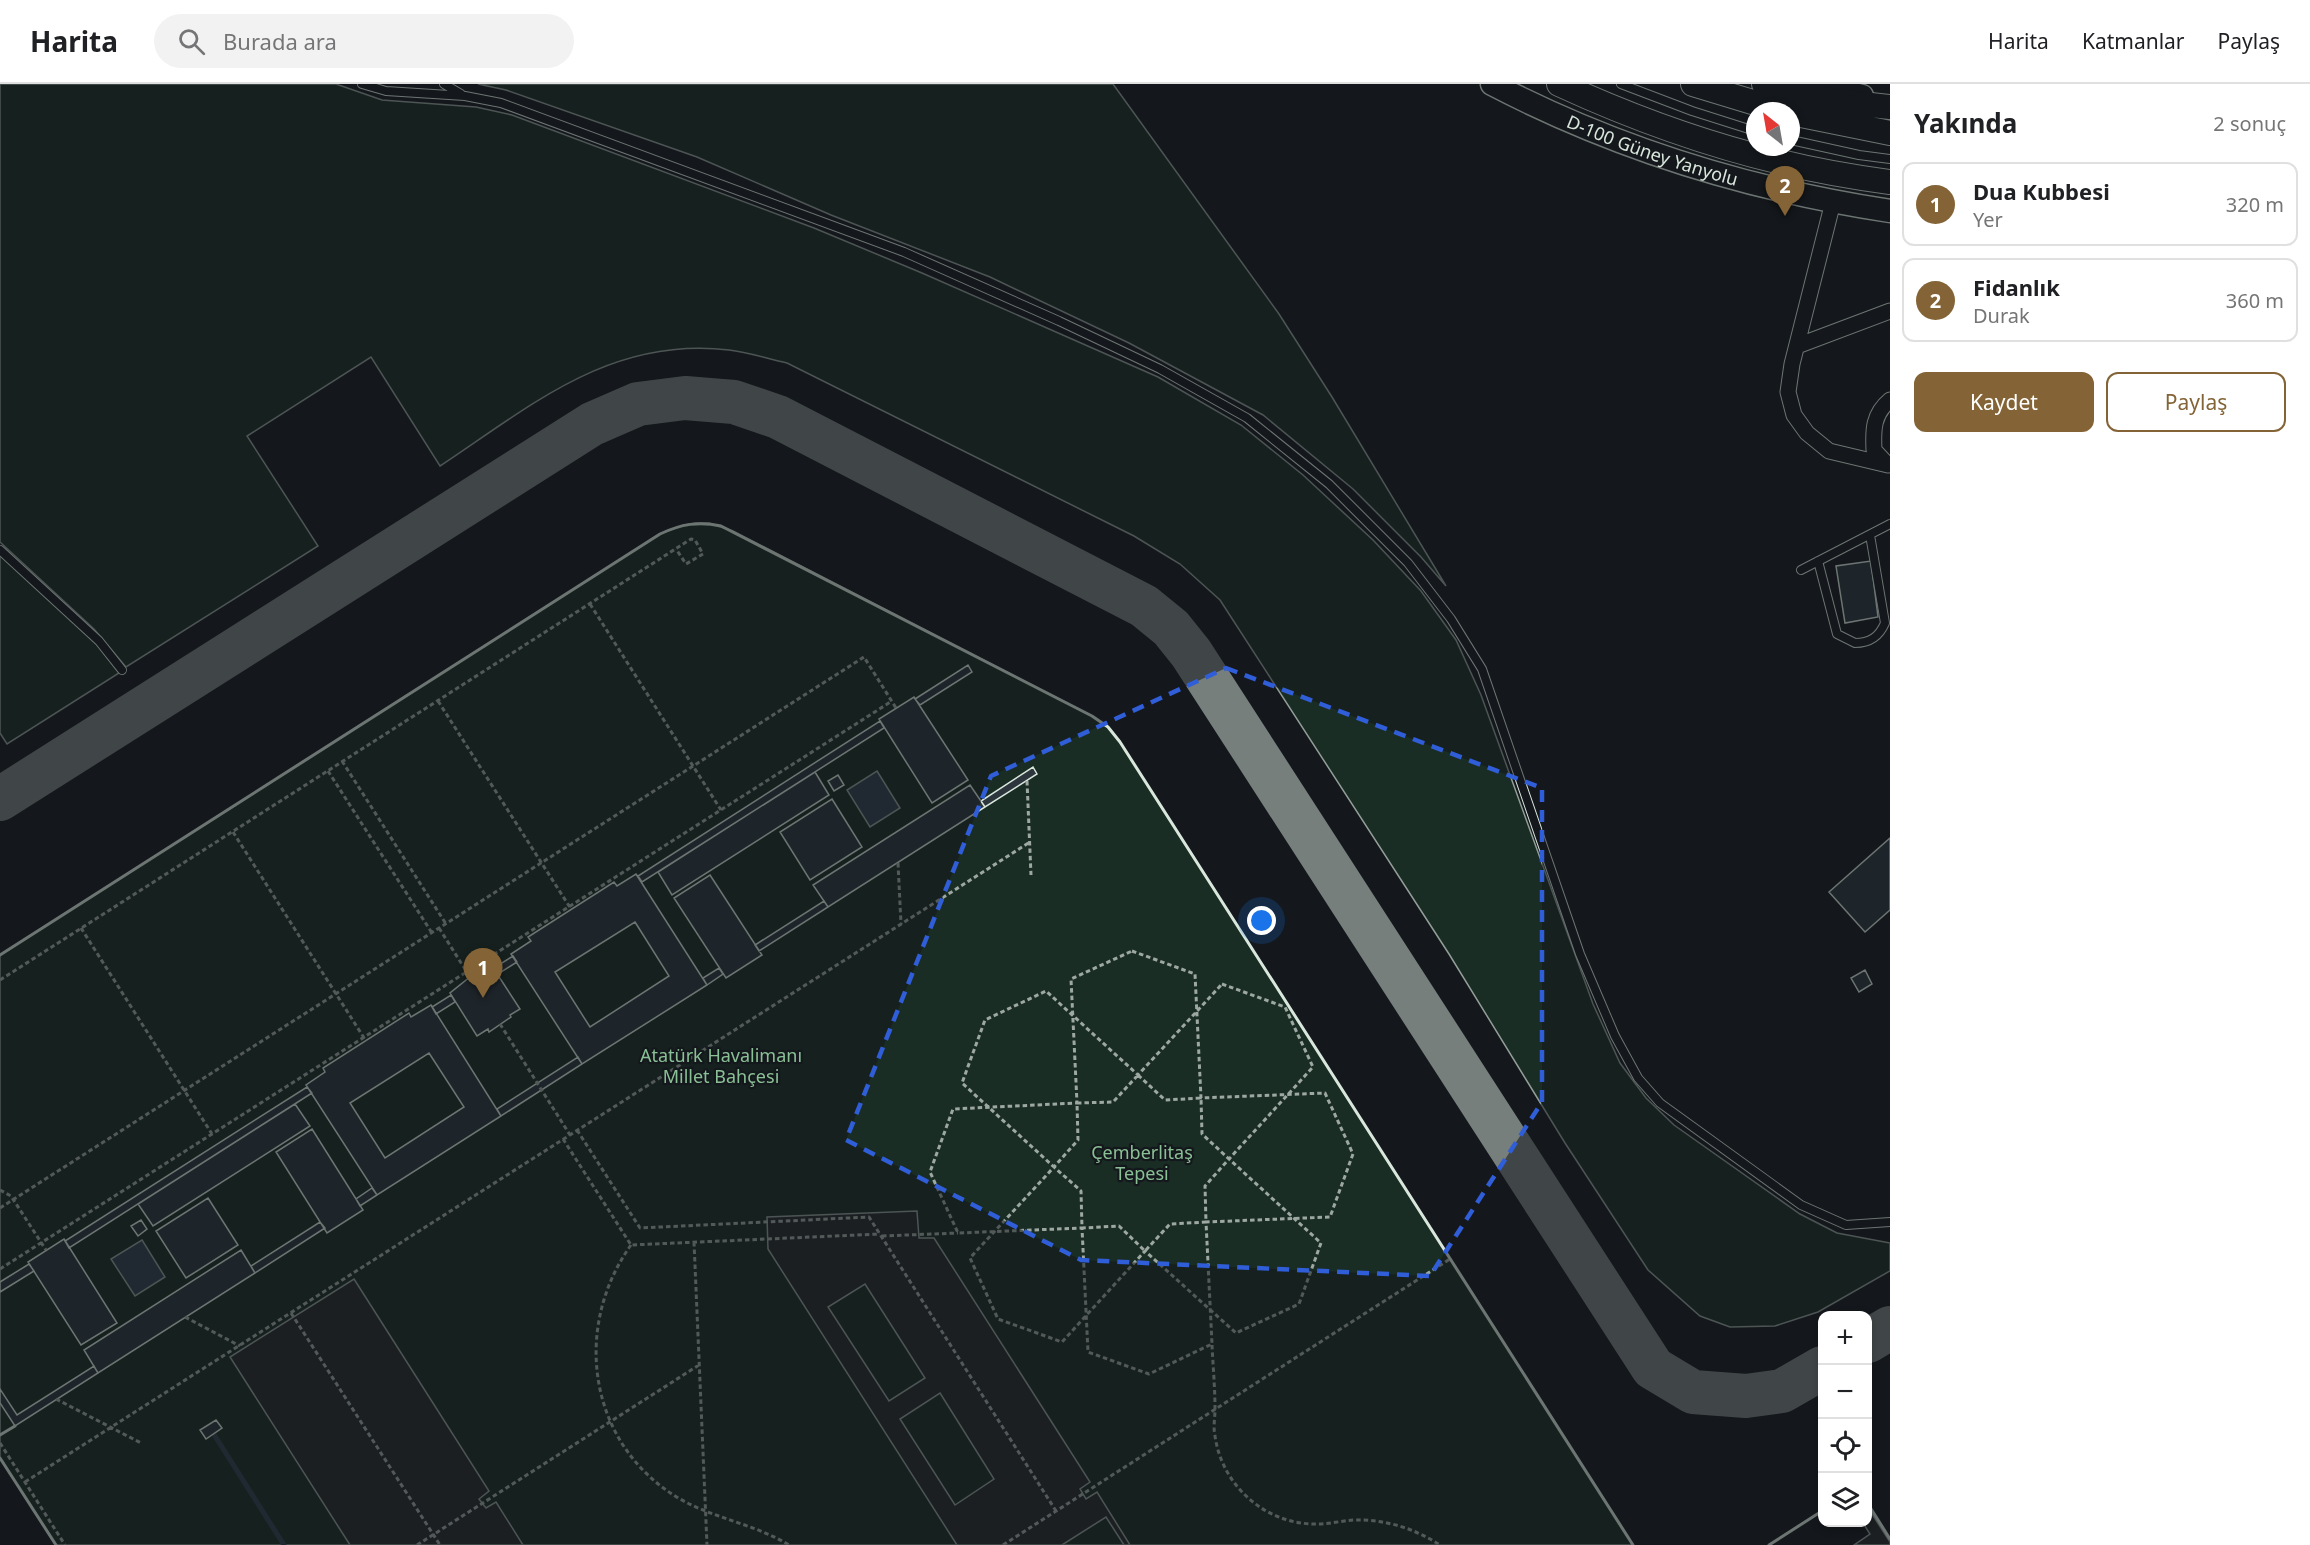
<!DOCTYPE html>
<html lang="tr">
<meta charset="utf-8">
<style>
:root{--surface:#fff;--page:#f2f2f2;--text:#202124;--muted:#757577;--line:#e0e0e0;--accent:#846436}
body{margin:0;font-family:"Noto Sans",sans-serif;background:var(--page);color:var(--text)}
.controls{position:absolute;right:18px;bottom:18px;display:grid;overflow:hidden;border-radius:12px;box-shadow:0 3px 9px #0003}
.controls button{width:54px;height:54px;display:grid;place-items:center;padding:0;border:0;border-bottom:2px solid var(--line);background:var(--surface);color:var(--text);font:30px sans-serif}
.compass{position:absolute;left:1746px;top:18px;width:54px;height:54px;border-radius:50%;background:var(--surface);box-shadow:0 3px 9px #0003;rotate:329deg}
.you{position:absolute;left:1262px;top:837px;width:21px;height:21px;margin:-15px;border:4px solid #fff;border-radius:50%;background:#1a73e8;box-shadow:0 0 0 9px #1a73e833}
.badge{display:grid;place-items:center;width:39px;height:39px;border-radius:50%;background:var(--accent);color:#fff;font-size:20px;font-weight:700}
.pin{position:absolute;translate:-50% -50px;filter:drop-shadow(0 2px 3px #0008)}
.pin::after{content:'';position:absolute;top:32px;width:21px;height:18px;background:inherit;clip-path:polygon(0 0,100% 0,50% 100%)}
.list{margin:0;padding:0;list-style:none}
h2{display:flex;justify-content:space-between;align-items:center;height:78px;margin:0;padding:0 24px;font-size:26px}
h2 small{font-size:20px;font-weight:400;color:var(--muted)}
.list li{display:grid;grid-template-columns:39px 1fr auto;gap:18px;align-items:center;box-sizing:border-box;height:84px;margin:0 12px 12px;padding:0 12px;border:2px solid var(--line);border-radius:12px}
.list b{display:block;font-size:22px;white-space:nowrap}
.list p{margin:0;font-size:20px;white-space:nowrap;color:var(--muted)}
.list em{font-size:20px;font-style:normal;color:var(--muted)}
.actions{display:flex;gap:12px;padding:18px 24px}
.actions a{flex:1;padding:14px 0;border:2px solid var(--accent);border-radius:12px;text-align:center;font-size:21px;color:var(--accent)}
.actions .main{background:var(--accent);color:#fff}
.icon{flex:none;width:33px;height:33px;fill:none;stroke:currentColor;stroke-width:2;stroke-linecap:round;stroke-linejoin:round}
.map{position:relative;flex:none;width:1890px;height:1461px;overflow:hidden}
header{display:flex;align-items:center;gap:36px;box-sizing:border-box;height:84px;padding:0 30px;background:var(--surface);border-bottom:2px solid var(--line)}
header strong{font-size:28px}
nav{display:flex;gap:33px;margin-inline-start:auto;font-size:21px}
.search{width:420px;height:54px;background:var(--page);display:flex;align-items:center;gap:15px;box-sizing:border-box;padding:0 21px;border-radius:33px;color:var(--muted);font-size:22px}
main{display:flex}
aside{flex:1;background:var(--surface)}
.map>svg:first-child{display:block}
</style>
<header>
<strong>Harita</strong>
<div class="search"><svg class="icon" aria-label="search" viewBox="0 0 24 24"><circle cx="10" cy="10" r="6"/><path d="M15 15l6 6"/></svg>Burada ara</div>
<nav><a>Harita</a><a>Katmanlar</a><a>Paylaş</a></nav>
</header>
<main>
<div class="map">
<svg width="1890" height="1461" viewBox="0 0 1890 1461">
<rect width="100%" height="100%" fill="#14181c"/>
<path fill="#1a2d24" stroke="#939e99" stroke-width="1.5" d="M0,0H336L382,16L476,23L512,31L814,144L922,189L1158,293L1241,341L1303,391L1373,456L1421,507L1456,556L1481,611L1593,920L1620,979L1646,1014L1674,1041L1800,1130L1837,1149L1890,1159V1187L1818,1228L1775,1242L1730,1243L1700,1232L1648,1186L1565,1059L1449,870L1220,516L1180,480L1134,452L787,279C768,275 748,268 729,266C611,252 532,321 440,382L371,273L247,352L318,462L126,583L94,545L0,458Z
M478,0H1113L1279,230L1332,313L1446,502L1421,473L1353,405L1263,331L1129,259L990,193L831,131L697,73L506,6Z
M696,439H709L733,447L1092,632L1108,643L1120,658L1633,1461H56L0,1374V871L660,450L684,441Z
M0,471L95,558L119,589L7,660L0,649Z"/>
<path fill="#24282b" stroke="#939e99" stroke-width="1.5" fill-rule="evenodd" d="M917,1127L919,1154H934L1090,1398L1080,1405L1086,1415L1097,1408L1130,1461H1124L1106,1433L1062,1461H957L768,1165L767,1133ZM865,1200L925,1294L889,1317L828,1223ZM940,1309L994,1395L955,1421L900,1335Z
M354,1195L489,1407L479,1415L486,1424L496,1418L523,1461H350L230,1273Z
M1870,1427L1890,1458V1461H1854L1870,1450L1863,1439L1868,1438V1428Z"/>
<path fill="#2f3f4d" stroke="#939e99" stroke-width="1.5" d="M877,687L900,724L870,743L847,706Z
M142,1156L165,1193L135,1212L111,1175Z"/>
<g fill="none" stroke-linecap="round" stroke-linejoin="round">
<path stroke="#2f3f4d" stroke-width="5" d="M215,1352L284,1461"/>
<path stroke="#767f7c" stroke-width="44" d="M0,715L592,340L638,320L685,314L734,318L778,333L1144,522L1171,544L1191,569L1653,1284L1693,1308L1746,1312L1782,1307L1822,1284
M1868,1257L1890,1244"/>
</g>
<path fill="#2c363c" stroke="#d8e6dc" stroke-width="1.5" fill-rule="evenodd" d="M1871,477L1878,533L1845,539L1836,482Z
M968,581L972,588L920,621L915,615Z
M914,613L968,696L932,719L879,635Z
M880,637L884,644L642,798L638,792Z
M1033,683L1037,690L985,723L981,717Z
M815,688L829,711L672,811L658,788Z
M838,691L844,701L834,707L828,697Z
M970,701L985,723L828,823L813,801Z
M832,715L862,763L810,796L780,748Z
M1890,754V826L1865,848L1829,808Z
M636,790L707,901L582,980L511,870L531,857L528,853L614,798L617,802ZM635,838L669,892L590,943L555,888Z
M710,791L762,871L726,894L674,814Z
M824,817L828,823L759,867L755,861Z
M513,872L517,878L498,890L494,884Z
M492,882L520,925L510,931L511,933L489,948L488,945L477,952L450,909L470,893Z
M719,884L723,890L707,901L703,894Z
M1865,886L1872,900L1859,908L1851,894Z
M451,911L455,918L436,930L432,923Z
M431,921L501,1032L377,1111L306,1001L325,988L323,984L409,929L411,933ZM429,969L464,1023L385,1074L350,1019Z
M578,973L582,980L501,1032L497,1025Z
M307,1003L312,1009L69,1164L65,1157Z
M295,1020L310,1042L153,1142L138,1120Z
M312,1045L363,1126L327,1149L276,1068Z
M372,1104L377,1111L360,1122L356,1115Z
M208,1114L238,1161L186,1194L156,1147Z
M141,1136L147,1145L138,1152L131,1142Z
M320,1138L325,1144L255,1189L251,1182Z
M64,1155L117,1239L81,1261L28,1178Z
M241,1166L255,1189L98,1289L84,1266Z
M29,1180L34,1187L0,1208V1198Z
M94,1282L98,1289L15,1342L0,1319V1305L17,1331Z
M216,1336L222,1344L206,1355L200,1346Z"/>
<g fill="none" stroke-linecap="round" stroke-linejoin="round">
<defs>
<path id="service" d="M362,0L386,7L465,12L501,19L904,168L1059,237L1160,285L1247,334L1329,400L1408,479L1451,535L1482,585L1580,870L1615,952L1638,994L1660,1019L1801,1121L1846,1141L1890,1138
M444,0L461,10
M1621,0L1692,27L1755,47
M1791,56L1859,71L1890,75
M0,466L99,557L122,586
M1818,477L1837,550L1855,559C1870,559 1879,553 1885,539L1870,451
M1801,486L1890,440"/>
<path id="minor" d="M1833,118L1792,280L1788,308L1794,331L1807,349L1829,367L1888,381L1874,366C1873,346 1873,330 1890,316
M1797,262L1890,227"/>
<g id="primary">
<path id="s1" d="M1492,0C1617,65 1751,106 1890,127"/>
<path d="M1817,0L1862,12"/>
</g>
<path id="trunk" d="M1559,0C1663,48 1776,84 1890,98
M1693,0L1782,27
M1764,0L1835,17L1890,23
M1791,29L1890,49"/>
</defs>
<use href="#service" stroke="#d8e6dc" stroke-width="10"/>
<use href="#minor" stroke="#d8e6dc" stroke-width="17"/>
<use href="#primary" stroke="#d8e6dc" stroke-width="25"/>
<use href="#trunk" stroke="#d8e6dc" stroke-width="26"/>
<path stroke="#9da8a2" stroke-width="3" stroke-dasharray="4.5 3" stroke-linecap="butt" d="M590,520L721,726
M438,617L571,825
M342,677L446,840
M328,687L432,849
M1027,697L1031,791
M233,748L366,957
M898,779L901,840
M81,844L212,1050
M439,844L470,893
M1132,867L1195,890L1201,1014L1325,1009L1353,1070L1330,1133L1206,1138L1212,1260L1149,1290L1088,1268L1082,1144L958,1149L930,1088L953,1025L1077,1019L1071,895Z
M0,896L691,455L695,456L703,470L686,480L676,465
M1222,900L1285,923L1313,983L1229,1075L1321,1159L1299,1220L1236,1249L1145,1167L1062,1258L998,1235L970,1174L1054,1083L962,999L985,936L1046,907L1138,991Z
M500,940L570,1051
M1138,991L1165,1016L1201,1014L1202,1050L1229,1075L1205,1102L1206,1138L1170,1140L1145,1167L1119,1142L1082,1144L1081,1107L1054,1083L1078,1056L1077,1019L1113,1018Z
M577,1046L640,1144L869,1133L1056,1427
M563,1055L631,1161L880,1150
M0,1106L11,1112L46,1166
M0,1124L864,573L896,624
M882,1152L958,1149
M694,1158L707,1461
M631,1161C571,1245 589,1362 680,1415C715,1435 755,1440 789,1461
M0,1185L892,617
M291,1229L440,1461
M185,1233L240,1262
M1212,1261C1213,1282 1215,1304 1215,1325C1215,1334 1213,1343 1215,1352C1222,1402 1266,1441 1317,1440C1329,1440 1341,1437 1353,1436C1384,1435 1414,1444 1440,1461
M56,1315L141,1359
M0,1359L65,1461
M25,1398L1030,758
M417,1461L699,1281
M1003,1461L1450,1175"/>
<use href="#service" stroke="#14181c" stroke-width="8"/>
<use href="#minor" stroke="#14181c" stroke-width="15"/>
<use href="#primary" stroke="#14181c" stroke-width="22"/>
<use href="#trunk" stroke="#14181c" stroke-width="24"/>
<path stroke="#d8e6dc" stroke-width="3" d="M0,871L660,450C681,440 699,437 721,442L1092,632L1108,643L1120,658L1633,1461
M0,1351L15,1342
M0,1374L56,1461
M1868,1420L1890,1455
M1769,1461L1822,1427"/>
</g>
<path d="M0 0H1890V1461H0ZM1226,584L1542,704V1018L1430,1192L1081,1176L846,1056L991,692Z" fill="#14181c" fill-opacity=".55" fill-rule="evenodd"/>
<path fill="none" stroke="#305dd8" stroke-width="4.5" stroke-dasharray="12 8" stroke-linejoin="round" d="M1226,584L1542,704V1018L1430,1192L1081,1176L846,1056L991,692Z"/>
<g text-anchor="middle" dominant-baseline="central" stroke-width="4.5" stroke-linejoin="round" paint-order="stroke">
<g font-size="18" fill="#d8e6dc" stroke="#14181c">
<text stroke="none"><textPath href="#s1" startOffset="174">D-100 Güney Yanyolu</textPath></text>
</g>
<g font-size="18" fill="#8ac095" stroke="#14181c">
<text x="721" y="971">Atatürk Havalimanı<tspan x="721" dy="21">Millet Bahçesi</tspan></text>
<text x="1142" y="1068">Çemberlitaş<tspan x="1142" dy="21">Tepesi</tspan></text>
</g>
</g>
</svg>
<div class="controls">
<button>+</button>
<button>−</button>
<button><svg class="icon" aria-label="locate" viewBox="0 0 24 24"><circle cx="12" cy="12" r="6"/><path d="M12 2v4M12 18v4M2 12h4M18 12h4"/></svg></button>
<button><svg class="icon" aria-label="layers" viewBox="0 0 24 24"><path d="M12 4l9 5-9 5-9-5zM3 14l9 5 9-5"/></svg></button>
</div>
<svg class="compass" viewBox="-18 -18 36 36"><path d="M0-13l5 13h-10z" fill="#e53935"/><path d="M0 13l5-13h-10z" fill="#757577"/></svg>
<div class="you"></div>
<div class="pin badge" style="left:483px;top:914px">1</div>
<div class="pin badge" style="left:1785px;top:132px">2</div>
</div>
<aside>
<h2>Yakında<small>2 sonuç</small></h2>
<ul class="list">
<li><span class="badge">1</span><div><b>Dua Kubbesi</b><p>Yer</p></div><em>320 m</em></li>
<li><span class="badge">2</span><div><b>Fidanlık</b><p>Durak</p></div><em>360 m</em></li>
</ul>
<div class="actions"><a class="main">Kaydet</a><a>Paylaş</a></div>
</aside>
</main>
